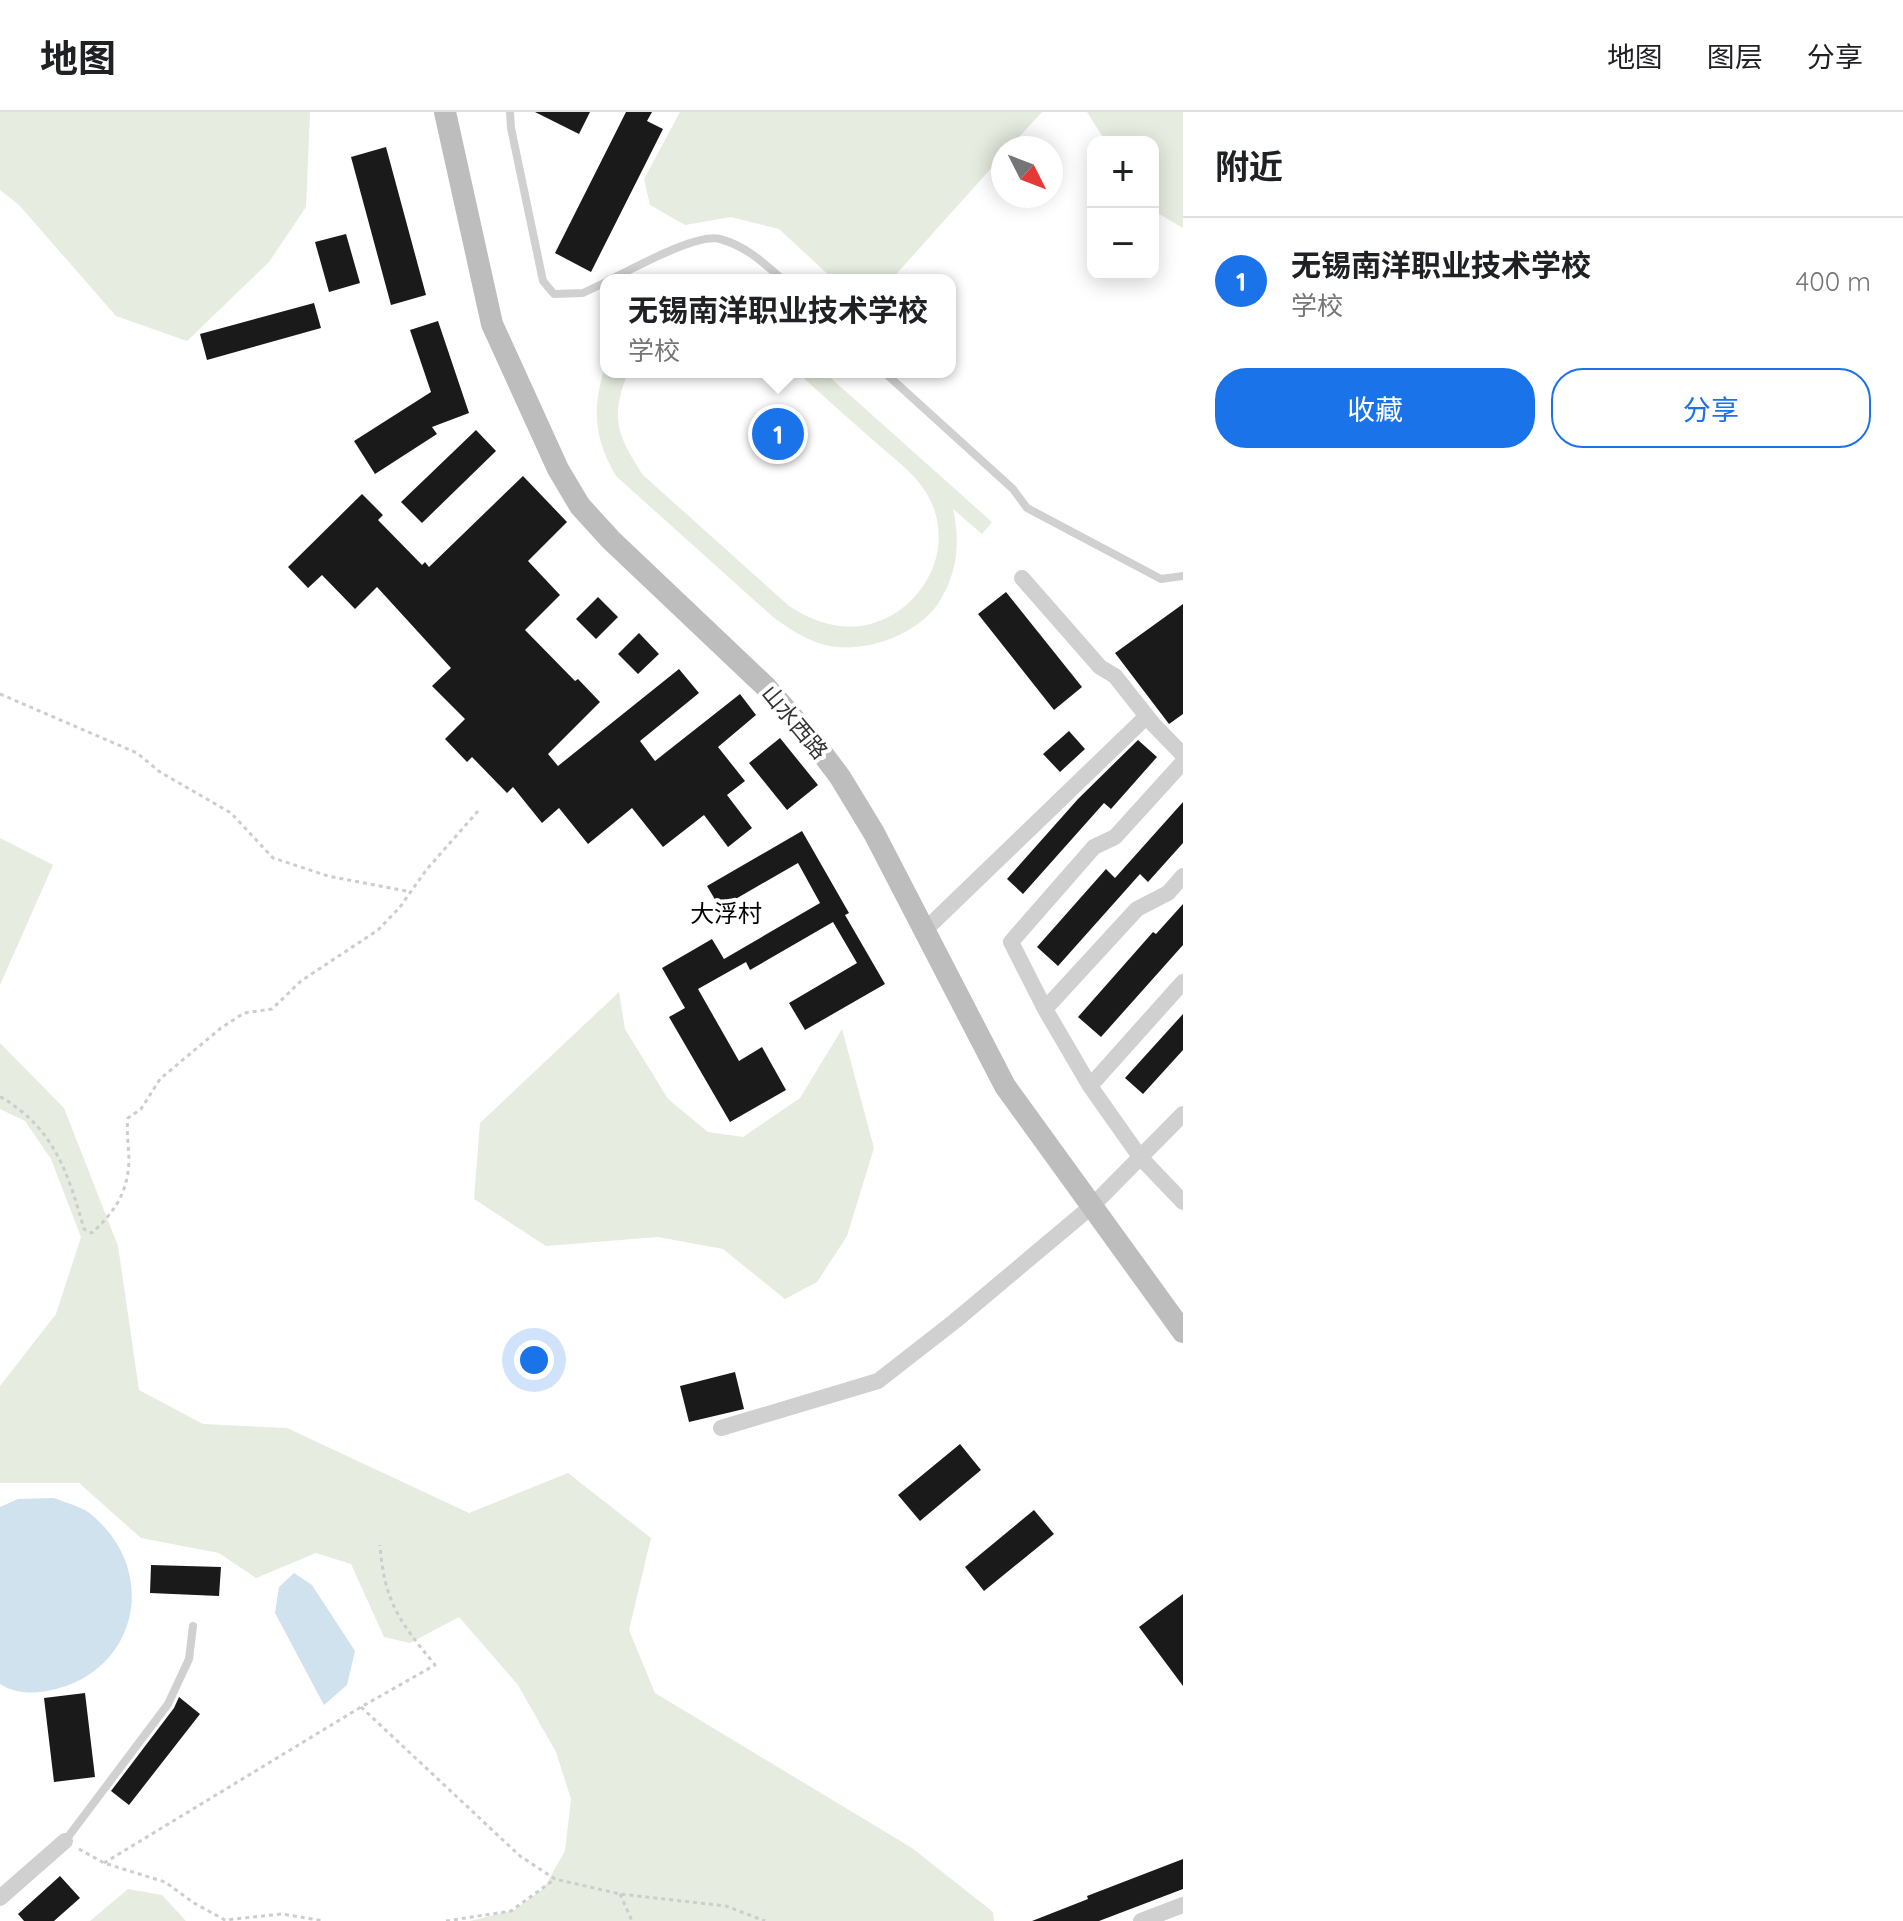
<!DOCTYPE html>
<html lang="zh">
<meta charset="utf-8">
<style>
:root{--surface:#fff;--page:#f6f6f6;--text:#202124;--muted:#757577;--line:#e0e0e0;--accent:#1a73e8}
body{margin:0;font-family:Quicksand,"Noto Sans SC",sans-serif;background:var(--page);color:var(--text)}
.controls{position:absolute;right:24px;top:24px;display:grid;overflow:hidden;border-radius:16px;box-shadow:0 4px 20px #0003}
.controls button{width:72px;height:72px;display:grid;place-items:center;padding:0;border:0;border-bottom:2px solid var(--line);background:var(--surface);color:var(--text);font:40px sans-serif}
.compass{position:absolute;left:991px;top:24px;width:72px;height:72px;border-radius:50%;background:var(--surface);box-shadow:0 4px 20px #0003;rotate:132deg}
.you{position:absolute;left:534px;top:1248px;width:28px;height:28px;margin:-20px;border:6px solid #fff;border-radius:50%;background:#1a73e8;box-shadow:0 0 0 12px #1a73e833}
.badge{display:grid;place-items:center;width:52px;height:52px;border-radius:50%;background:var(--accent);color:#fff;font-size:26px;font-weight:700}
.pin{position:absolute;translate:-50% -50%;border:4px solid #fff;box-shadow:0 2px 8px #0006}
.popup{position:absolute;left:600px;top:162px;width:356px;height:104px;box-sizing:border-box;display:grid;place-content:center;border-radius:16px;background:var(--surface);filter:drop-shadow(0 2px 6px #0005);font-size:26px;white-space:nowrap;color:var(--muted)}
.popup b{font-size:30px;color:var(--text)}
.popup::after{content:'';position:absolute;left:50%;top:100%;margin-left:-16px;border:16px solid transparent;border-top-color:var(--surface)}
.list{margin:0;padding:0;list-style:none}
h2{display:flex;justify-content:space-between;align-items:center;height:104px;margin:0;padding:0 32px;font-size:34px}
h2 small{font-size:26px;font-weight:400;color:var(--muted)}
.list li{display:grid;grid-template-columns:52px 1fr auto;gap:24px;align-items:center;box-sizing:border-box;height:128px;padding:0 32px;border-top:2px solid var(--line)}
.list b{display:block;font-size:30px;white-space:nowrap}
.list p{margin:0;font-size:26px;white-space:nowrap;color:var(--muted)}
.list em{font-size:26px;font-style:normal;color:var(--muted)}
.actions{display:flex;gap:16px;padding:24px 32px}
.actions a{flex:1;padding:18px 0;border:2px solid var(--accent);border-radius:32px;text-align:center;font-size:28px;color:var(--accent)}
.actions .main{background:var(--accent);color:#fff}
.map{position:relative;flex:none;width:1183px;height:1809px;overflow:hidden}
header{display:flex;align-items:center;gap:48px;box-sizing:border-box;height:112px;padding:0 40px;background:var(--surface);border-bottom:2px solid var(--line)}
header strong{font-size:38px}
nav{display:flex;gap:44px;margin-inline-start:auto;font-size:28px}
main{display:flex}
aside{flex:1;background:var(--surface)}
.map>svg:first-child{display:block}
</style>
<header>
<strong>地图</strong>
<nav><a>地图</a><a>图层</a><a>分享</a></nav>
</header>
<main>
<div class="map">
<svg width="1183" height="1809" viewBox="0 0 1183 1809">
<rect width="100%" height="100%" fill="#fff"/>
<path fill="#e6ecdf" d="M0,0H310L306,95L269,150L187,229L116,204L19,93L0,78Z
M680,0H1042L1009,36H1003V43L891,168H834L779,117L731,105L685,113L650,93L644,67Z
M1087,0H1183V116L1159,102L1153,94V30H1106Z
M606,251V260H628C610,306 617,323 643,363L789,494C803,503 817,510 834,513C900,526 959,455 932,392C921,365 895,348 874,329C848,306 822,283 797,260H824L992,410L982,422L953,397C960,428 958,458 941,487C921,523 861,544 821,532C803,526 788,516 773,505L616,364C593,325 592,295 606,251Z
M0,726L53,753L0,873Z
M619,880L625,917L668,987L708,1020L743,1025L800,986L842,917L874,1036L847,1124L817,1170L785,1187L723,1137L658,1125L546,1134L474,1087L480,1011Z
M0,931L64,996L118,1134L139,1278L203,1312L287,1316L469,1401L568,1361L651,1426L629,1518L655,1581L912,1736L993,1800L994,1809H470L514,1798L544,1776L565,1739L571,1687L556,1640L518,1573L459,1505L410,1531L384,1525L351,1452L316,1441L256,1466L219,1441L141,1426L79,1371H0V1274L56,1202L81,1125L51,1047L25,1009L0,997Z
M128,1777L162,1783L186,1809H90Z"/>
<path fill="#cfe2ee" d="M54,1386C66,1391 84,1395 93,1404C161,1462 136,1563 47,1579C31,1582 14,1581 0,1572V1395L18,1387Z
M294,1461L312,1473L355,1539L347,1573L324,1593L275,1501L279,1475Z"/>
<path fill="#1a1a1a" d="M535,0H590L579,22Z
M626,0H652L647,9L663,17L591,160L555,141Z
M386,35L426,183L391,193L351,45Z
M346,122L360,171L329,180L315,130Z
M314,191L321,216L207,248L200,222Z
M438,209L469,301L432,315L437,322L375,362L354,329L431,280L410,218Z
M476,318L496,339L422,411L401,390Z
M523,364L567,410L528,449L560,483L525,518L575,569L578,567L600,590L548,642L558,654L679,557L699,581L640,629L655,649L740,582L756,603L718,635L745,669L727,683L752,716L728,735L704,703L663,735L632,696L588,732L559,696L542,711L513,675L507,681L472,645L467,650L445,627L465,607L432,574L451,556L377,475L355,497L322,463L308,476L288,455L362,382L383,403L378,408L422,453L425,450L429,455Z
M1006,480L1082,575L1054,598L978,502Z
M598,485L618,505L596,527L576,507Z
M1183,492V602L1169,612L1115,541Z
M639,521L659,542L638,562L618,542Z
M1069,619L1085,637L1060,660L1043,642Z
M780,626L818,673L787,698L749,651Z
M1138,628L1157,645L1111,697L1104,691L1023,782L1007,767L1078,687Z
M1183,690V731L1148,770L1140,762L1058,854L1037,835L1106,757L1115,766Z
M802,719L849,801L845,803L885,872L805,918L789,891L857,851L833,810L750,858L746,850L698,877L739,949L762,935L786,978L730,1010L669,905L685,896L662,856L712,827L724,847L820,791L798,751L720,796L707,774Z
M1183,792V833L1101,925L1078,905L1153,820L1156,822Z
M1183,902V938L1143,982L1125,966Z
M735,1260L744,1297L689,1310L680,1274Z
M960,1332L981,1358L920,1409L898,1383Z
M1034,1398L1054,1422L984,1479L965,1455Z
M151,1453L221,1455L219,1484L150,1481Z
M1183,1482V1574L1139,1515Z
M85,1581L95,1665L54,1670L44,1586Z
M179,1585L200,1602L129,1693L111,1679L174,1596Z
M1183,1747V1777L1099,1809H1032L1088,1787L1087,1784Z
M60,1764L80,1786L54,1809H24L18,1802Z"/>
<g fill="none" stroke-linecap="round" stroke-linejoin="round">
<path stroke="#cdcdcd" stroke-width="3" stroke-dasharray="4 4" stroke-linecap="butt" d="M0,582L137,641L160,660L231,701L273,746L328,764L411,780
M0,985C8,988 14,994 21,999C59,1029 71,1072 84,1117L92,1121C115,1099 127,1082 129,1050C129,1035 126,1022 128,1006L141,997L160,967L221,916L244,901L272,897L301,869L378,818L400,795L427,757L478,699
M361,1595L520,1744L555,1767L620,1782L726,1794L765,1809
M79,1737L104,1751L165,1770L194,1791L225,1808L282,1802L324,1809
M104,1751L361,1595L435,1553C400,1510 384,1490 380,1433
M620,1782L632,1809
M446,1809L511,1799L555,1767"/>
<path stroke="#d0d0d0" stroke-width="8" d="M510,0L511,16L543,169L554,182L583,181L606,170
M609,168C633,157 696,121 720,127C746,134 764,151 783,168
M884,260L1013,377L1027,396L1161,467L1183,464
M65,1729L168,1592L189,1547L193,1514"/>
<path stroke="#d0d0d0" stroke-width="16" d="M1022,466L1100,555L1115,564L1153,612L1183,643
M925,818L1147,604
M1183,870L1090,974L1140,1045L1183,1090
M1045,897L1011,830L1094,735L1115,725L1183,650
M1090,974L1045,897L1137,797L1168,781L1183,764
M721,1316L878,1269L955,1209L1092,1094L1183,1002
M0,1786L65,1729
M1141,1809L1183,1793"/>
<path stroke="#bdbdbd" stroke-width="22" d="M445,0L492,212L558,357L580,394L611,428L766,575L810,625L840,665L874,721L1005,974L1183,1220"/>
</g>
<g text-anchor="middle" dominant-baseline="central" stroke-width="8" stroke-linejoin="round" paint-order="stroke">
<g font-size="22" fill="#333" stroke="#fff">
<text transform="translate(795 610) rotate(50)">山水西路</text>
</g>
<g font-size="24" fill="#000" stroke="#fff">
<text x="726" y="801">大浮村</text>
</g>
</g>
</svg>
<div class="controls">
<button>+</button>
<button>−</button>
</div>
<svg class="compass" viewBox="-18 -18 36 36"><path d="M0-13l5 13h-10z" fill="#e53935"/><path d="M0 13l5-13h-10z" fill="#757577"/></svg>
<div class="you"></div>
<div class="pin badge" style="left:778px;top:322px">1</div>
<div class="popup"><b>无锡南洋职业技术学校</b>学校</div>
</div>
<aside>
<h2>附近<small></small></h2>
<ul class="list">
<li><span class="badge">1</span><div><b>无锡南洋职业技术学校</b><p>学校</p></div><em>400 m</em></li>
</ul>
<div class="actions"><a class="main">收藏</a><a>分享</a></div>
</aside>
</main>
